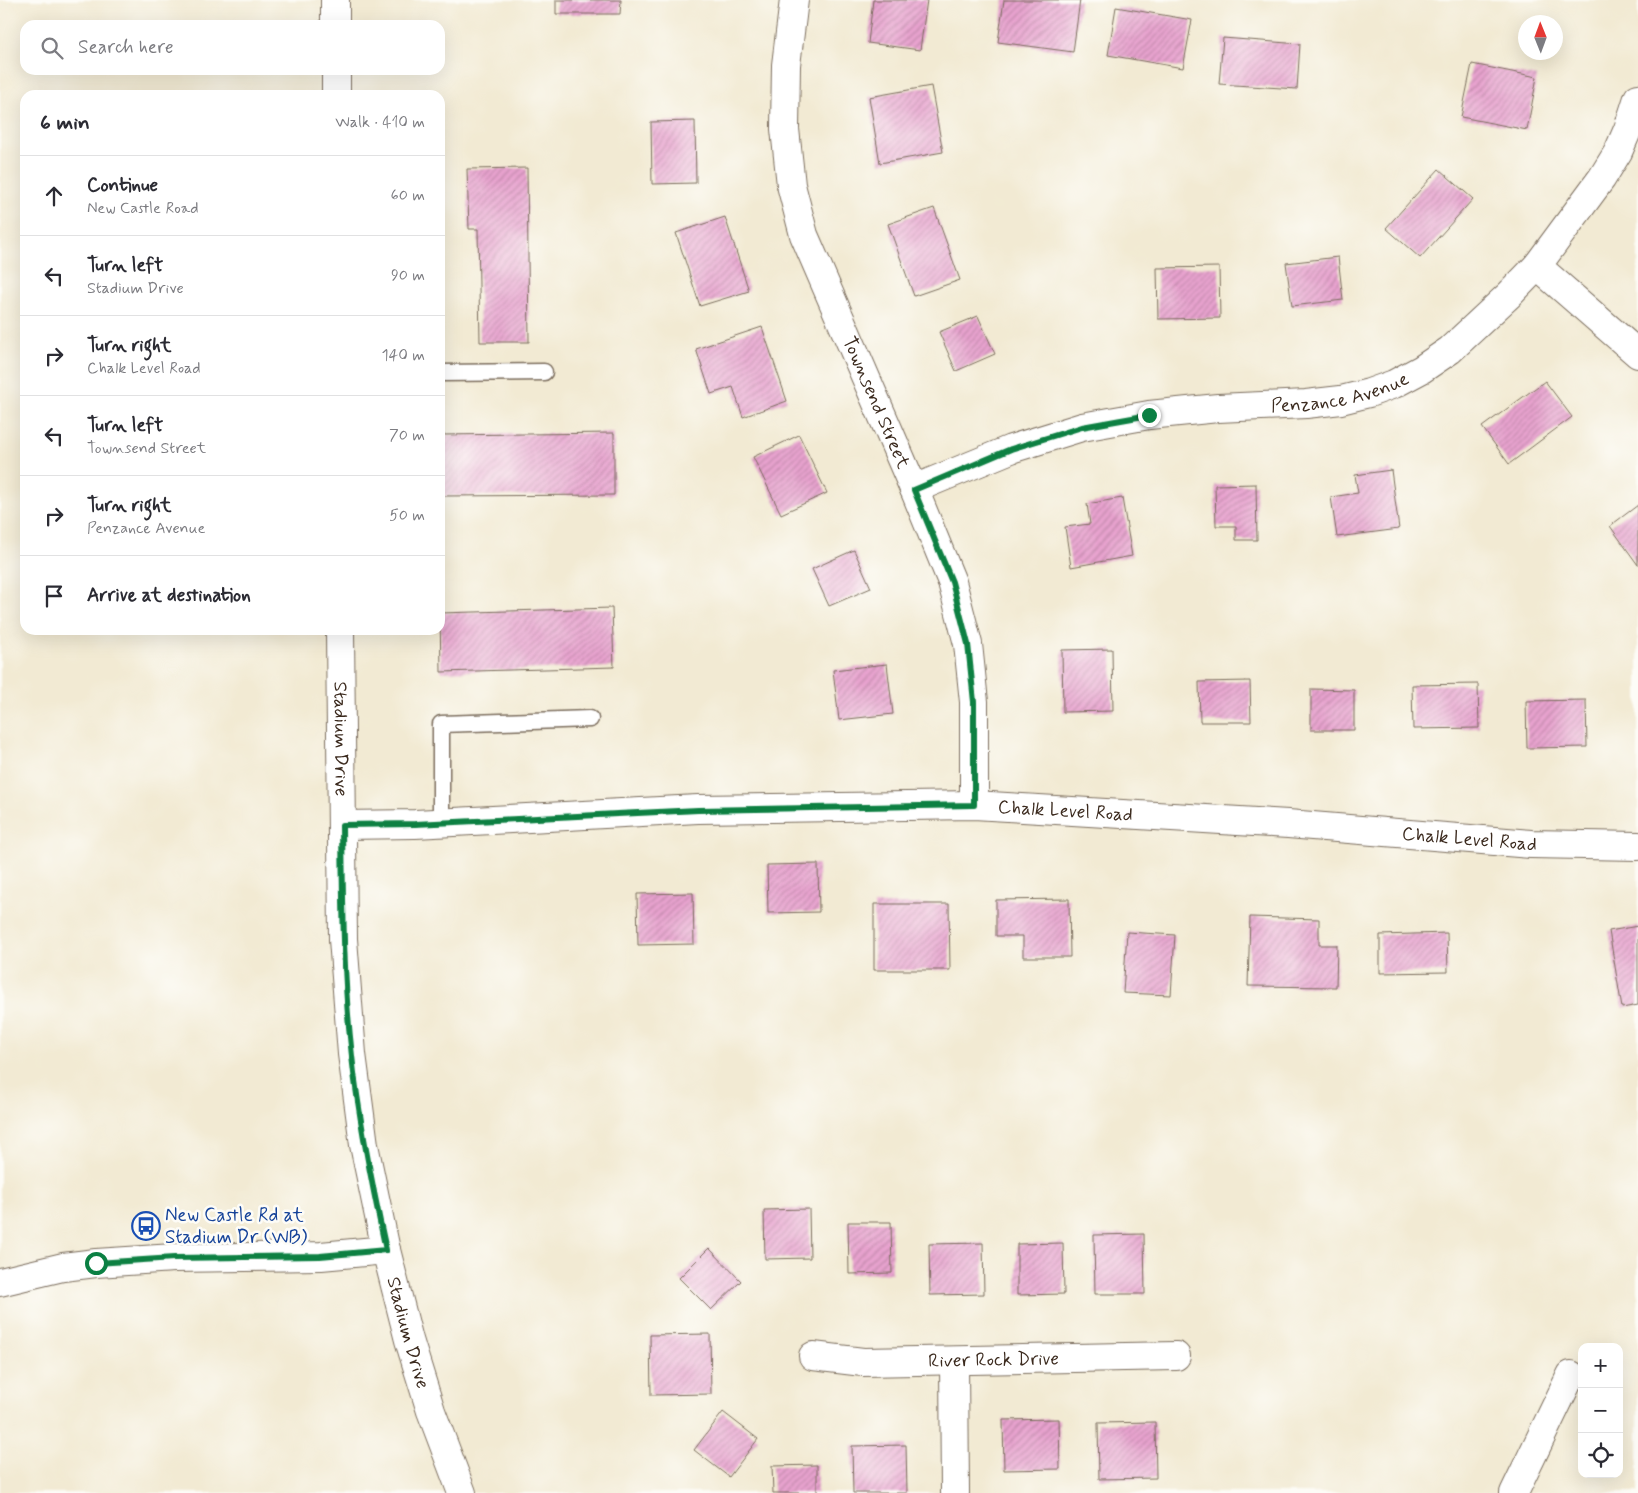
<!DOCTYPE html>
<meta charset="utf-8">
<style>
:root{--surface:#fff;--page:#f7f7f7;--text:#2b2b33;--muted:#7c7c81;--line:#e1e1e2}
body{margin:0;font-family:Mynerve,sans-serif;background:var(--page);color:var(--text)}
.controls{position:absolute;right:15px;bottom:15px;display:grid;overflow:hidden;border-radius:10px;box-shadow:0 5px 20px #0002}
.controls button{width:45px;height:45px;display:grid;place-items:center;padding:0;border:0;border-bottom:1px solid var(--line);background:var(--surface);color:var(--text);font:25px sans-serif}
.compass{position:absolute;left:1518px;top:15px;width:45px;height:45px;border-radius:50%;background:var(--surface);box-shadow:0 5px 20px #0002;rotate:359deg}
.stop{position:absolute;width:15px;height:15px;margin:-11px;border:4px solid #0b8043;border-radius:50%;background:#fff}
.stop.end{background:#0b8043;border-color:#fff;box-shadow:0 1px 5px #0008}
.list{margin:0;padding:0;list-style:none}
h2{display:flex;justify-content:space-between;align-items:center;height:65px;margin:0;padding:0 20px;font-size:21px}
h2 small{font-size:16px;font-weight:400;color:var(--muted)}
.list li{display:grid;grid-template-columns:32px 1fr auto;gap:15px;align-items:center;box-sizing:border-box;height:80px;padding:0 20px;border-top:1px solid var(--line)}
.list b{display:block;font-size:19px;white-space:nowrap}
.list p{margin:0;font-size:16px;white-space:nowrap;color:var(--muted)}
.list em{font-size:16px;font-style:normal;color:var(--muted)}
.icon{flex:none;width:28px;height:28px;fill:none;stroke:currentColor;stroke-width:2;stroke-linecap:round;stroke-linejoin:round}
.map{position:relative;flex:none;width:1638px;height:1493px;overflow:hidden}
.search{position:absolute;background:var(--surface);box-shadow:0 5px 20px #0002;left:20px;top:20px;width:425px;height:55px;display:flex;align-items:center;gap:12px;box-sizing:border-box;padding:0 18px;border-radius:15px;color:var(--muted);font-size:19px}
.panel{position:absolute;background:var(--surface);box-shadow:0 5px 20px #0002;left:20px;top:90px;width:425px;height:545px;border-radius:15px}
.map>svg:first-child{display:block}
</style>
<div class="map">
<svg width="1638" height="1493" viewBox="0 0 1638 1493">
<defs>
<pattern id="building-hatch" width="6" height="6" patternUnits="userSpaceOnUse" patternTransform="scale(1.25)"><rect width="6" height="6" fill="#e8a3cf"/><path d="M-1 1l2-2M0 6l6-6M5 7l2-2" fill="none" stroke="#bd85a7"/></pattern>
</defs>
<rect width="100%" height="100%" fill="#fdfcf7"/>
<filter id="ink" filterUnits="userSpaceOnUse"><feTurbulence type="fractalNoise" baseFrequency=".02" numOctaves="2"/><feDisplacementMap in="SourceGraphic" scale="10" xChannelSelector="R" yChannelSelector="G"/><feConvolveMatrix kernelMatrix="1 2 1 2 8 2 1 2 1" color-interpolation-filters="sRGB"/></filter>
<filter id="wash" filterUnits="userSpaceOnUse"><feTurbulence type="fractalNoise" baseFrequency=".0096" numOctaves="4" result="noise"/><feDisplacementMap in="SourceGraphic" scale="20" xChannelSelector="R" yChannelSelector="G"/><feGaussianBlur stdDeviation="1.12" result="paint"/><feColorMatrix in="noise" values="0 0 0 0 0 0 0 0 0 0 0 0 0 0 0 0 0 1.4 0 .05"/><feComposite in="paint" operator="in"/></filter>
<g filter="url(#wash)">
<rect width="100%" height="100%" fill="#f2ead3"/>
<g id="blocks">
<path fill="url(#building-hatch)" d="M556,0H621L620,14H556Z
M873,0H927L920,50L868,43Z
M1004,0H1080L1073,52L998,42Z
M1116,7L1192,20L1183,68L1108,55Z
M1223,38L1300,44L1297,89L1219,84Z
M1472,64L1537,77L1527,130L1461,117Z
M931,86L943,152L880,163L869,97Z
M695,121L696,183L652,184L651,122Z
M527,168L529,342H480L478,229H469L467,169Z
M1439,169L1473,199L1420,258L1386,228Z
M934,208L960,280L914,296L888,224Z
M725,217L749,291L700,306L676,233Z
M1338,257L1343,300L1292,306L1286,263Z
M1219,267L1220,318L1158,319L1157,268Z
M978,316L995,354L956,371L939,332Z
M762,327L787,401L743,417L733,387L711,394L696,349Z
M1545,381L1572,417L1509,464L1482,427Z
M614,433V495L441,496L440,435Z
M799,435L827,493L781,514L753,457Z
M1391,470L1399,529L1337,537L1331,497L1358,493L1355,475Z
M1256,484L1257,540H1236V526H1216L1215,485Z
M1122,498L1132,556L1071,567L1065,527L1090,524L1087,504Z
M1638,505V565L1610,526Z
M854,550L871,588L829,606L812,569Z
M612,608L614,667L441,672L440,613Z
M1112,649L1113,711L1063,712L1062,650Z
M887,664L893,714L839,720L833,670Z
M1250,681L1251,722H1200L1199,682Z
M1478,684L1479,728L1413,729L1412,685Z
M1311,689L1354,690V730H1311Z
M1586,700L1587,747L1527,748L1526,701Z
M818,864L819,912L768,913L767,865Z
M693,893L694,944L638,945L637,894Z
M1069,899L1070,957H1023V936H996V900Z
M874,904H949L950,970H874Z
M1250,917L1319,919V945H1337L1336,987L1248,986Z
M1638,926V1005L1622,1008L1609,931Z
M1127,932L1175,935L1171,995L1123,993Z
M1447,933L1448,972L1380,973V935Z
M809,1209L810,1258L765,1259L764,1210Z
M848,1222H891L892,1273L849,1274Z
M1144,1234L1145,1294H1095L1094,1235Z
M983,1243L984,1294L930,1295L929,1244Z
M1063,1243L1064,1294L1017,1295V1244Z
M709,1248L741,1281L711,1310L679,1278Z
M710,1334L711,1394L651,1395L650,1335Z
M723,1412L758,1439L729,1477L694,1450Z
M1059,1419L1060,1469L1004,1470L1003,1420Z
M1155,1422L1156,1478L1099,1479L1098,1423Z
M906,1445L907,1493H853L852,1446Z
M817,1465V1493H773L772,1466Z"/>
</g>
</g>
<g filter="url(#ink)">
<use href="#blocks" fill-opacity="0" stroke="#7b6d5d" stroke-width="1"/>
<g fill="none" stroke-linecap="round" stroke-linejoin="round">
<defs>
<path id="service" d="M440,373L544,372
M441,823V724L590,719"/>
<g id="minor">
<path id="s1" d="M794,0L786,65L785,129L791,185L804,235L914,489L952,582L968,644L974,702V805"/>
<path d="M1537,266L1638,354"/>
<path id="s2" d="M914,489L1011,449L1082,427L1149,415L1218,408L1306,404L1341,400L1369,393L1394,384L1422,369L1450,350L1509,295L1537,266L1602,178L1618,152L1628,129L1638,98"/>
<path id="s3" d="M342,825L415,824L698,809L974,805L1288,824L1531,844L1638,846"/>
<path d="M0,1282L63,1267L96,1263L174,1258L321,1256L386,1250"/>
<path id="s4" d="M813,1356L863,1362L1176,1356"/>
<path d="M954,1361L955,1493"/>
<path d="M1514,1493L1571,1375"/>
</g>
<g id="tertiary">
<path d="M335,0V25"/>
<path d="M336,70V95"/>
<path id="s5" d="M340,630L343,939L352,1054L364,1145L386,1250L409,1340L431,1411L462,1493"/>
</g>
</defs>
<use href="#service" stroke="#7b6d5d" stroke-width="19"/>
<use href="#minor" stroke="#7b6d5d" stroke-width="30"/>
<use href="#tertiary" stroke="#7b6d5d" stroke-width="30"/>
<use href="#service" stroke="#fff" stroke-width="16"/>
<use href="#minor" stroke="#fff" stroke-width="28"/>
<use href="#tertiary" stroke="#fff" stroke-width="28"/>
</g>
</g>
<g fill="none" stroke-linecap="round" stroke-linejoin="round" filter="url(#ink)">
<path stroke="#0b8043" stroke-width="6" d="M96,1263L174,1258L320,1256L386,1250C372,1185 359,1121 352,1056C343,979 343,902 342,825L415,824L698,810L974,805V702L968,644L952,582L914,490L1011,449L1082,427L1149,415"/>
</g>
<defs>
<symbol id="bus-ring" viewBox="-11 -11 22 22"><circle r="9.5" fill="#fdfcf7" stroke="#1a4fb4" stroke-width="1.5"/><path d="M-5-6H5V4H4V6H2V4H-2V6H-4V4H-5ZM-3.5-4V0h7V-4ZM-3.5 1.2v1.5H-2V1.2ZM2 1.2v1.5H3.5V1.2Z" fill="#1a4fb4"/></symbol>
</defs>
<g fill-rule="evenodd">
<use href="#bus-ring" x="130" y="1210" width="32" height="32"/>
</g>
<g text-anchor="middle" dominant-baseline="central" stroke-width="5" stroke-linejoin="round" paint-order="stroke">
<g font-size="19" fill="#3b2a1e" stroke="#fdfcf7">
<text stroke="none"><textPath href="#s2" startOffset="440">Penzance Avenue</textPath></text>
<text stroke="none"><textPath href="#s1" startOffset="420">Townsend Street</textPath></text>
<text stroke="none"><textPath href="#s5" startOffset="109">Stadium Drive</textPath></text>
<text stroke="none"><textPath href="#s3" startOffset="724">Chalk Level Road</textPath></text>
<text stroke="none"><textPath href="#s3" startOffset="1129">Chalk Level Road</textPath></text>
<text stroke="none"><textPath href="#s5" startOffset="709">Stadium Drive</textPath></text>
<text stroke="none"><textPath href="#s4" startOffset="181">River Rock Drive</textPath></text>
</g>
<g font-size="19" fill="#164399" stroke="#fdfcf7" text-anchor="start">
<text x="165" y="1215">New Castle Rd at<tspan x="165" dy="22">Stadium Dr (WB)</tspan></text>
</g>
</g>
</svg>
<div class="controls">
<button>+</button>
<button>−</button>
<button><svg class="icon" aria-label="locate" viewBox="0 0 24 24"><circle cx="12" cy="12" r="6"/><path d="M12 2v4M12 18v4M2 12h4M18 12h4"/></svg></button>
</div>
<svg class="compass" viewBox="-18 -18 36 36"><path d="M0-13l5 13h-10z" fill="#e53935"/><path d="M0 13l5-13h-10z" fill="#7c7c81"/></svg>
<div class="stop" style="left:96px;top:1263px"></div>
<div class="stop end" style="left:1149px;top:415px"></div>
<div class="search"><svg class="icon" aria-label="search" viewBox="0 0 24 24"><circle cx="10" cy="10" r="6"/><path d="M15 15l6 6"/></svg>Search here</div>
<section class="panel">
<h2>6 min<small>Walk · 410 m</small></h2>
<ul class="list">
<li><svg class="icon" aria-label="ahead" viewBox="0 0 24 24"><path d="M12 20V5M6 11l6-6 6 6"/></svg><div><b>Continue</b><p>New Castle Road</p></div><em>60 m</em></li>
<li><svg class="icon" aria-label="left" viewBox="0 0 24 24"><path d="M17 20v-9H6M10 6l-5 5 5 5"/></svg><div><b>Turn left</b><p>Stadium Drive</p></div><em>90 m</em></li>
<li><svg class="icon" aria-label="right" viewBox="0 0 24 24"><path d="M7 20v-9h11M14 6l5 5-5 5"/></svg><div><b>Turn right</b><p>Chalk Level Road</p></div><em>140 m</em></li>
<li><svg class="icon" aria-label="left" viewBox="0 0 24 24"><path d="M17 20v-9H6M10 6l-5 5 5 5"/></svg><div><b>Turn left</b><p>Townsend Street</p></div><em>70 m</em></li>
<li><svg class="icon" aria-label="right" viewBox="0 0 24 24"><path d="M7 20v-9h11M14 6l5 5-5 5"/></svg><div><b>Turn right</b><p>Penzance Avenue</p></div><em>50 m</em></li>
<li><svg class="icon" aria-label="arrive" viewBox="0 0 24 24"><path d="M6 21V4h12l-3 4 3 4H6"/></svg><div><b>Arrive at destination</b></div></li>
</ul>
</section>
</div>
